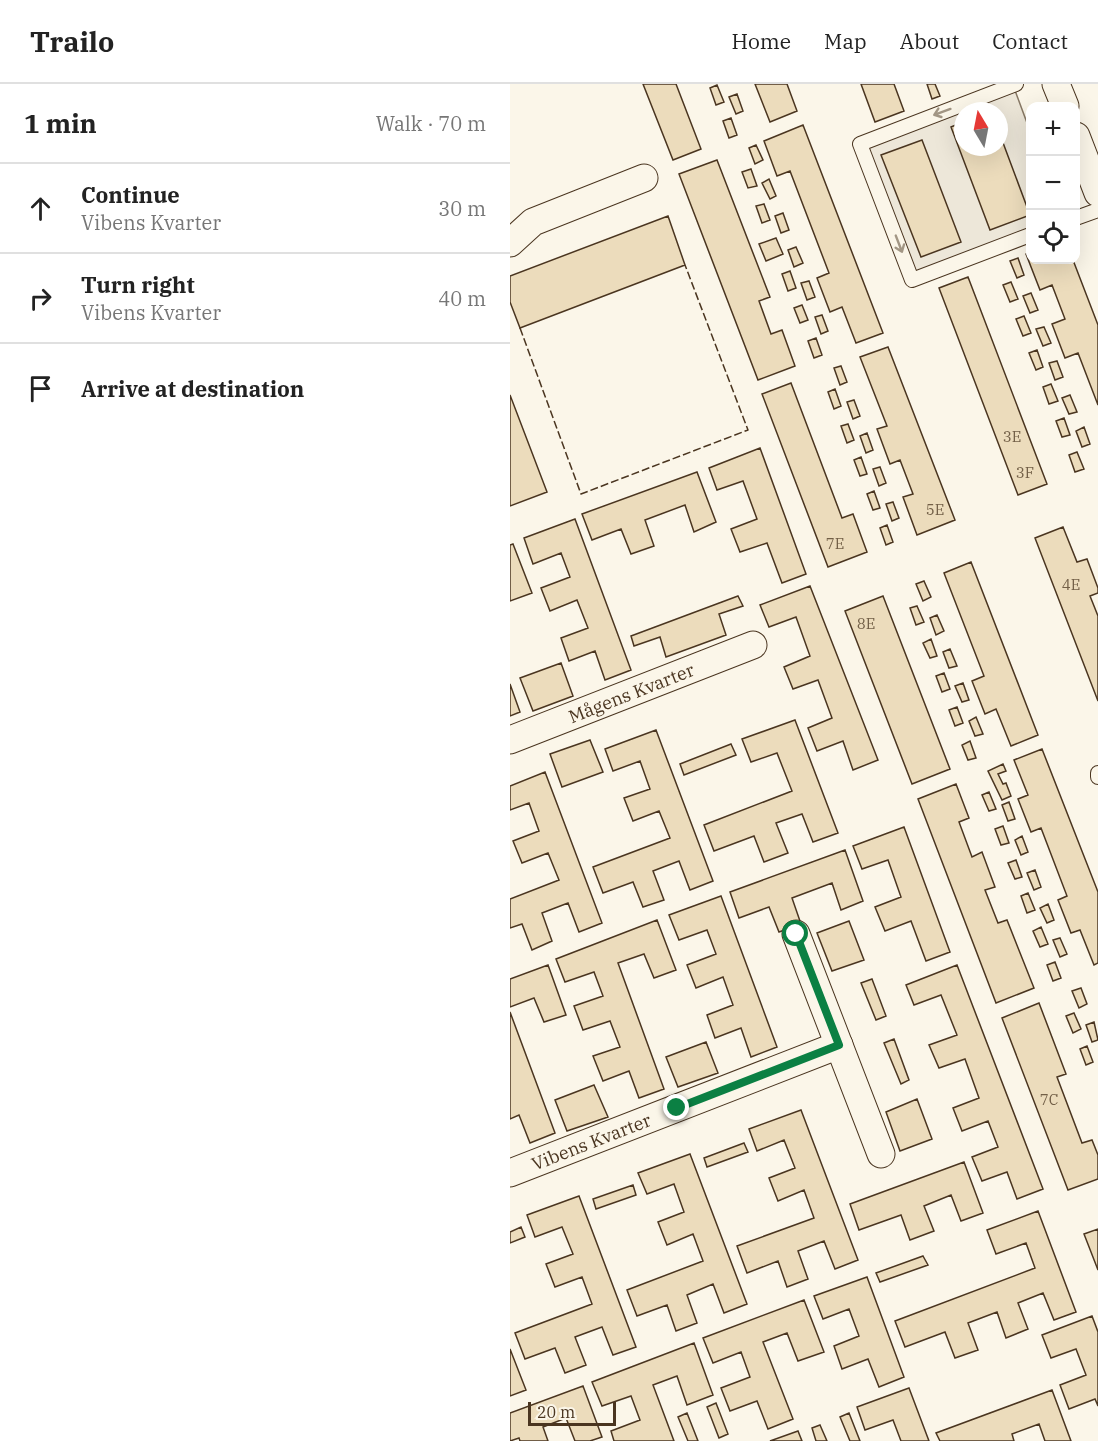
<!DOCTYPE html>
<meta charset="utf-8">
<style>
:root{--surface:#fff;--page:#f2f2f2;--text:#222;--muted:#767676;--line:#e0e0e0}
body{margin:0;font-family:"IBM Plex Serif",serif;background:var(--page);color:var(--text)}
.controls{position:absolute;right:18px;top:18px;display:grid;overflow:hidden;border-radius:12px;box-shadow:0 6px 24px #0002}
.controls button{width:54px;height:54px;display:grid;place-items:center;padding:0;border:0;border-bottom:2px solid var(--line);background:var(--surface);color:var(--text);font:30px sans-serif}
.compass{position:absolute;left:444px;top:18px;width:54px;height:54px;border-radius:50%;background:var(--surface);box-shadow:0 6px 24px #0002;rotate:350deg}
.scale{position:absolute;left:18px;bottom:15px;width:88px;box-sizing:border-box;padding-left:6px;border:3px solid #4a3520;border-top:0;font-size:16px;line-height:21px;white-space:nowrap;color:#4a3520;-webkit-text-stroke:4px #fbf6e9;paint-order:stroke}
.stop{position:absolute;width:18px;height:18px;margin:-14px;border:4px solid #0b8043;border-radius:50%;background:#fff}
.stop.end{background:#0b8043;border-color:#fff;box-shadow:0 2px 6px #0008}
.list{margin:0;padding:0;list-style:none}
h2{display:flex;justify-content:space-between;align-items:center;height:78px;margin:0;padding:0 24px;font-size:26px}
h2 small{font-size:20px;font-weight:400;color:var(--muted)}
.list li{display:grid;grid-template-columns:39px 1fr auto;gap:18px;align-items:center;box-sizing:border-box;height:90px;padding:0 24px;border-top:2px solid var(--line)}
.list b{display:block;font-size:22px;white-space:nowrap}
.list p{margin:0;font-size:20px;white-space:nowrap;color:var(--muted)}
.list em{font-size:20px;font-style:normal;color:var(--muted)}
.icon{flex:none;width:33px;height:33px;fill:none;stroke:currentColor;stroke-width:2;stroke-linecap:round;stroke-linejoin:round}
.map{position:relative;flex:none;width:588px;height:1357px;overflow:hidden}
header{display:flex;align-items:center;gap:36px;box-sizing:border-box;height:84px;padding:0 30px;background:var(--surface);border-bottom:2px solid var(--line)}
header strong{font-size:28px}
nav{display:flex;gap:33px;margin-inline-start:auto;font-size:21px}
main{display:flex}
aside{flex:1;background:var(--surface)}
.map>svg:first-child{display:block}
</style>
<header>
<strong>Trailo</strong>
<nav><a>Home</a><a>Map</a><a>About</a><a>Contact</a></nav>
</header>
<main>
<aside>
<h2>1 min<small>Walk · 70 m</small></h2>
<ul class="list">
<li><svg class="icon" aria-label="ahead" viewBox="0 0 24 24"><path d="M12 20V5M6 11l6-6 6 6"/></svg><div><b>Continue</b><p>Vibens Kvarter</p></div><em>30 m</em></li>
<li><svg class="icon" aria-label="right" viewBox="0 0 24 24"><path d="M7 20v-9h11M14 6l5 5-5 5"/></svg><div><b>Turn right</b><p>Vibens Kvarter</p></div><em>40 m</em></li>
<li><svg class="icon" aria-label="arrive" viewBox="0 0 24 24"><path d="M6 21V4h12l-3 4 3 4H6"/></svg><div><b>Arrive at destination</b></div></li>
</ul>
</aside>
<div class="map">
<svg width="588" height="1357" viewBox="0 0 588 1357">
<rect width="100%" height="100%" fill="#fbf6e9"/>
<path fill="#ede7d9" stroke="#887966" stroke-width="1.5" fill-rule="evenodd" d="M503,1L520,47V151L402,196L350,60ZM453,27H489V63H453Z"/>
<path fill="#ecdcbc" stroke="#4a3520" stroke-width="1.5" d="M133,0H166L191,65L163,76Z
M245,0H277L287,27L260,38Z
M351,0H384L394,27L365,38Z
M417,0H425L430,12L422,15Z
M207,1L214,18L206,21L200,4Z
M227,10L233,27L226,30L219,13Z
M221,34L227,51L219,54L213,37Z
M453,38V63H489V48L520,131L480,146L441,43Z
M293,41L373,249L346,259L332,223L320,228L307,194L319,189L280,87L267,92L254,57Z
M412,56L451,158L411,173L371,71Z
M246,61L253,76L245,80L239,64Z
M207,76L260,213L249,217L261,250L272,246L285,282L248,296L169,90Z
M241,85L247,102L238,104L232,88Z
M259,95L266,112L260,115L252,99Z
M254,120L260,136L252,139L246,122Z
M273,129L279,146L271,149L265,132Z
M158,132L175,181L10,244L0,218V192Z
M266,154L273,170L256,177L249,160Z
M286,163L293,179L284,183L278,166Z
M520,168V176H563L588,241V321L568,269L555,274L542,240L555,235L542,201L530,206L516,170Z
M508,174L514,191L507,194L500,177Z
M280,187L286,204L278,207L272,190Z
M458,193L537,400L508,411L429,204Z
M299,197L305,213L297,216L291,199Z
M501,198L508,215L500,218L493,201Z
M521,209L528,226L520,229L513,212Z
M292,221L298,236L290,239L284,224Z
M312,231L318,247L311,250L305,233Z
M514,232L521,249L513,252L506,235Z
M534,243L541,259L533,262L526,245Z
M306,254L312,271L304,274L298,257Z
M378,263L445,436L407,451L393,413L403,410L390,376L380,380L367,345L377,342L350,273Z
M527,266L533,283L526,286L519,269Z
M547,277L553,293L545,296L539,279Z
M331,282L337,298L330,301L324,284Z
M281,299L332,434L343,430L357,468L318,483L252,310Z
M541,300L548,317L539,320L533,303Z
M325,305L331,322L324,325L318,308Z
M0,311L37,408L0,422Z
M560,311L567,328L559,330L552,314Z
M344,316L350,332L343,335L337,318Z
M554,334L560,351L552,353L546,337Z
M338,340L344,356L337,359L331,342Z
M574,343L580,360L572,363L566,347Z
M357,349L363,366L356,369L350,352Z
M250,364L296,490L272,499L257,459L230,468L221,445L247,435L233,397L207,406L199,384Z
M567,368L574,385L565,388L559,371Z
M351,373L357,390L350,392L344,376Z
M370,383L376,399L369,402L363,385Z
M187,388L206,438L184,448L175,421L135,436L144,462L121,470L111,445L82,456L72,430Z
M364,407L370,424L363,426L357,410Z
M383,418L389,434L382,437L376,420Z
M65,435L121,586L95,596L85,567L59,577L51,554L78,544L67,516L40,527L31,504L60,493L51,469L23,480L14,454Z
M377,441L383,458L376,461L370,444Z
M553,443L567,478L577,475L588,504V509L580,512L588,532V617L525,454Z
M3,460L22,509L0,517V461Z
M461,478L528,651L501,662L486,625L475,630L462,597L474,592L434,489Z
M414,497L421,513L413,517L406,500Z
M300,502L368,676L343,686L333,657L307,667L298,644L322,634L308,596L283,605L274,583L300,572L286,533L259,543L250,521Z
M228,512L233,522L209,530L216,551L156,573L150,553L124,562L121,552Z
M373,512L440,685L402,700L335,527Z
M407,522L414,538L406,541L400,524Z
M427,531L434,547L426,551L420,534Z
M421,555L427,572L420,574L413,559Z
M440,565L447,582L439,584L433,568Z
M51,579L63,612L23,627L10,594Z
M434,589L440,605L432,608L426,592Z
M453,599L459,616L452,618L445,602Z
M0,600L10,628L0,632Z
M447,623L453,639L445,642L439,626Z
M466,633L473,650L465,652L459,637Z
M285,636L328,749L303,758L292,730L266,739L278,769L254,778L244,752L204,767L194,741L282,707L267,669L241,678L232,655Z
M146,646L203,797L180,806L169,777L143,787L154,816L133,823L123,798L93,809L83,783L160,754L149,727L123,737L114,714L140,705L130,677L103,687L95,665Z
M80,656L93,688L52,703L40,670Z
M460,657L466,674L458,676L452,661Z
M221,660L226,671L174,691L170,680Z
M532,665L588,808V879L584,881L570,846L561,849L548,816L557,812L531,744L521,748L508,715L518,711L504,676Z
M493,680L496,687L488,690L493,700L496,699L501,712L492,716L478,687Z
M35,688L92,839L69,848L58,819L32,829L42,857L22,866L12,840L0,844V815L49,796L38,769L12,779L3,757L29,747L19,719L0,726V702Z
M446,700L459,734L449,738L462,773L472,768L485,803L475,806L488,839L497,836L524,904L486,919L408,715Z
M479,708L486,725L479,727L472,711Z
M499,718L505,735L498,737L492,721Z
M493,742L499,759L491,761L485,745Z
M394,743L440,868L416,877L401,837L375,847L365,823L391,813L378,776L352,785L343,762Z
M512,752L518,768L511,771L505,756Z
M335,766L353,817L331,826L322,799L282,814L291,840L269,848L259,823L229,834L220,808Z
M506,776L512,793L505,795L498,779Z
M525,786L531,803L524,806L517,789Z
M518,809L525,826L517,829L511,812Z
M211,812L267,963L241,973L231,944L205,954L197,931L223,921L213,893L186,904L177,881L206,870L197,846L169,856L159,831Z
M538,820L544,836L537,839L530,824Z
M147,836L166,886L144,894L134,870L108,879L154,1005L129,1014L119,987L93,997L83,972L110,963L100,937L73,946L64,922L93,912L84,888L55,898L46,875Z
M339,837L354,876L322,887L307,849Z
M531,843L538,860L530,863L523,847Z
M550,854L557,870L550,873L543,856Z
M545,878L551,894L543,897L537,881Z
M38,881L56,931L34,938L24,914L0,923V895Z
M447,881L533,1105L507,1115L497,1088L472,1097L462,1073L488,1063L478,1037L452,1047L443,1024L469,1014L455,975L429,984L419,961L447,951L431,911L404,921L396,901Z
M362,895L376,932L366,936L351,899Z
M571,904L577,920L569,924L562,907Z
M529,919L556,990L547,993L572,1059L582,1056L588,1071V1095L558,1106L492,934Z
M0,928L45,1049L20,1059L9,1031L0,1035Z
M564,929L571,945L563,949L556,932Z
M584,938L588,956L582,958L576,941Z
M384,955L399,996L391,1000L374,959Z
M196,958L208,989L168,1003L156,973Z
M577,962L583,978L576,981L570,965Z
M84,1001L98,1033L57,1047L45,1016Z
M407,1015L422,1055L390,1067L376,1028Z
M291,1026L348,1176L325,1185L314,1157L288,1167L298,1195L277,1203L268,1177L237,1189L227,1162L304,1134L294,1106L268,1117L259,1094L285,1084L274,1056L247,1067L239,1045Z
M234,1059L238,1068L197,1083L194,1074Z
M180,1070L237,1220L214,1229L203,1200L177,1211L187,1239L166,1247L157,1221L127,1232L117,1206L193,1177L183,1150L157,1161L148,1138L174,1128L164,1100L137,1110L128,1089Z
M454,1078L473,1129L451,1137L441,1111L414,1122L424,1147L400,1156L391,1131L349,1146L340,1120Z
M123,1101L126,1111L86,1125L83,1115Z
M69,1112L126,1263L103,1271L92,1243L65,1253L76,1281L55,1289L45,1264L15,1275L5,1249L82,1220L72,1193L45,1203L36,1180L63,1170L52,1143L25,1153L17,1131Z
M528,1127L566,1228L544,1236L533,1209L508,1219L518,1245L496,1254L487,1228L458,1239L468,1266L445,1274L435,1248L395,1263L385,1237L525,1184L516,1159L486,1170L477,1146Z
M11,1143L15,1153L0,1159V1148Z
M588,1145V1186L574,1150Z
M413,1172L418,1181L370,1198L366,1189Z
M357,1193L394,1293L369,1303L358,1275L332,1285L324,1262L349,1252L339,1225L313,1235L304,1212Z
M294,1216L314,1268L288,1277L277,1249L253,1258L283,1335L258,1345L247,1317L220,1327L211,1304L240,1293L231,1268L203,1279L193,1254Z
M582,1232L588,1248V1322L585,1315L559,1325L550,1301L576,1291L566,1265L541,1274L532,1251Z
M184,1259L203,1311L177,1321L167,1292L143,1301L164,1357H104L101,1347L130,1336L121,1312L92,1322L82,1298Z
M0,1265L16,1306L0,1312Z
M73,1302L92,1353L80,1357H65L56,1334L33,1343L38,1357H10L9,1354L0,1357V1329Z
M399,1304L419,1357H391L383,1336L355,1346L347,1323Z
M542,1306L561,1357H535L529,1340L502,1350L504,1357H430L426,1349Z
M206,1319L218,1350L209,1354L197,1323Z
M177,1329L188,1357H178L168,1333Z
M339,1329L350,1357H340L330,1333Z
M310,1341L317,1357H306L302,1344Z
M288,1347L292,1357H260Z"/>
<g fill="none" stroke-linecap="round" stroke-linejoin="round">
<defs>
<path id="lane" d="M506,0L350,60L402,196L520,151
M566,134L588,126
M588,689V693"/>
<g id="street">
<path d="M546,0L555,22"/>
<path d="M566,52L588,109"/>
<path d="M0,159L23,138L134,94"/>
<path id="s1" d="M0,656L243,561"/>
<path d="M286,850L371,1070"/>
<path id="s2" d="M0,1089L329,961"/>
</g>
</defs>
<use href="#lane" stroke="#4a3520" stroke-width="16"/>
<use href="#street" stroke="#4a3520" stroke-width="29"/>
<use href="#lane" stroke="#fbf6e9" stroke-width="14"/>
<use href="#street" stroke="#fbf6e9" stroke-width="27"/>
<path stroke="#4a3520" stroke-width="1.5" stroke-dasharray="8 3" stroke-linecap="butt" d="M10,244L71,410L238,346L175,181"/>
</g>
<defs><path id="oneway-shaft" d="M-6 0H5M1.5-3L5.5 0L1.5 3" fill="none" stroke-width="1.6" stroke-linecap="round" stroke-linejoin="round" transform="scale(1.5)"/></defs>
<g stroke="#a29684">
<use href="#oneway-shaft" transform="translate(432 28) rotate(160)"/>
<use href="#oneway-shaft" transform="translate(389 160) rotate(69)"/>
</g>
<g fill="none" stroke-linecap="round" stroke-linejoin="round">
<path stroke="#0b8043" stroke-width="8" d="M167,1024L329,961L286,850"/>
</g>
<g text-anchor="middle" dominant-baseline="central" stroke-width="4.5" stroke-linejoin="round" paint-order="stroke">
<g font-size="15" fill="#725f47">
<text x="502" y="352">3E</text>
<text x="515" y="388">3F</text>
<text x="425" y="425">5E</text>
<text x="325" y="459">7E</text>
<text x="561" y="500">4E</text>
<text x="356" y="539">8E</text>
<text x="539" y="1015">7C</text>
</g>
<g font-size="18" fill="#4a3520" stroke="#fbf6e9">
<text stroke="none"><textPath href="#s1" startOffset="130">Mågens Kvarter</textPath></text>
<text stroke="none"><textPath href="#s2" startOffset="87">Vibens Kvarter</textPath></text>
</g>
</g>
</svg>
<div class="controls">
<button>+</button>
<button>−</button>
<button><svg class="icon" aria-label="locate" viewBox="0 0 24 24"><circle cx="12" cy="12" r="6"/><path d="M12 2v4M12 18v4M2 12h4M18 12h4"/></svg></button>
</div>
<svg class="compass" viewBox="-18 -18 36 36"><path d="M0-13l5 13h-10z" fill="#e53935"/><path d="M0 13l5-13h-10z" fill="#767676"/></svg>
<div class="scale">20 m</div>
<div class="stop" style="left:286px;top:850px"></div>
<div class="stop end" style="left:167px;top:1024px"></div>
</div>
</main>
